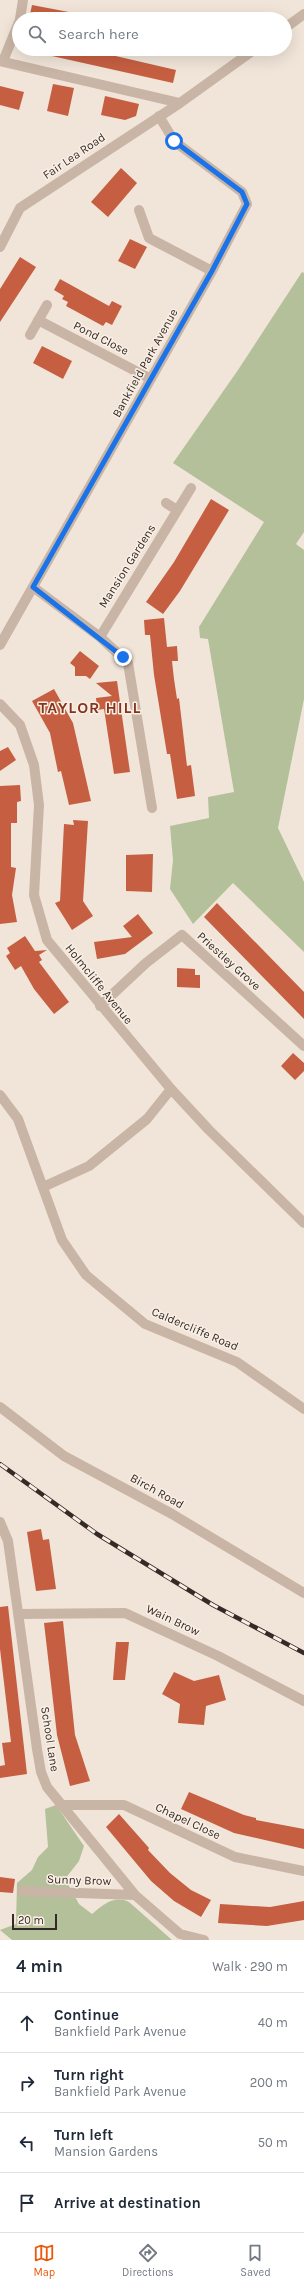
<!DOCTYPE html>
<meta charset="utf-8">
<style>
:root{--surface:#fff;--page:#f6f6f7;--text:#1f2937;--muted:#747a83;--line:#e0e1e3;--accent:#ea580c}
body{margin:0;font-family:Karla,sans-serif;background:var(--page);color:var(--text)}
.scale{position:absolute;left:12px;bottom:10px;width:45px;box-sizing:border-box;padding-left:4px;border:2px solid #352b26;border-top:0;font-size:11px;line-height:14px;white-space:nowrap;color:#352b26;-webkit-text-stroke:3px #f9efe5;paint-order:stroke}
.stop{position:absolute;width:12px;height:12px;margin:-9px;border:3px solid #1a73e8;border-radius:50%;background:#fff}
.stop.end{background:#1a73e8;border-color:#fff;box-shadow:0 1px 4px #0008}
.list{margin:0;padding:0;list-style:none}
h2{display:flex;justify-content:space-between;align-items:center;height:52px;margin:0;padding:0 16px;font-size:17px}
h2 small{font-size:13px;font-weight:400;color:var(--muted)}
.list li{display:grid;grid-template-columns:26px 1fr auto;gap:12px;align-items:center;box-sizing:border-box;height:60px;padding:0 16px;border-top:1px solid var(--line)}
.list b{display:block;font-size:15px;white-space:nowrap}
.list p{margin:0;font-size:13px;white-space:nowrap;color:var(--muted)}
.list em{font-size:13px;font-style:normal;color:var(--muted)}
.icon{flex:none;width:22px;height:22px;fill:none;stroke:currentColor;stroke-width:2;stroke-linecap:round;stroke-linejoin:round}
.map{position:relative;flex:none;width:304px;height:1940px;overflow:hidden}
.search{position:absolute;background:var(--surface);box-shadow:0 4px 16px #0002;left:12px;right:12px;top:12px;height:44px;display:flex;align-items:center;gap:10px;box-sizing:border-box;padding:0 14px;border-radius:22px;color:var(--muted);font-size:15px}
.sheet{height:292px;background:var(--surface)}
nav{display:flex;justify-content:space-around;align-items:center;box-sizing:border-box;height:56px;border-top:1px solid var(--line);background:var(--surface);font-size:11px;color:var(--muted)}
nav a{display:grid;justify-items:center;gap:2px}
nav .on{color:var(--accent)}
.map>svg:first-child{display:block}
</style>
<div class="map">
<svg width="304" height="1940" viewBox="0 0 304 1940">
<rect width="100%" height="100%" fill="#f1e5d9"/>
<path fill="#b4c099" d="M302,272L304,273V532L296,544L304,550V699L278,828L304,882V952L233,883L193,924L170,889L173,860L170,826L209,818L208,797L234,792L208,639L200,638L199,627L264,522L173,463L238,370Z
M56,1805L84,1846L79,1861L65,1879L79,1904L92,1914C104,1904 114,1895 129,1902L172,1940H12L0,1930L16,1924L17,1883L32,1870L38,1857L48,1847L45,1809Z"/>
<path fill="#c65f42" d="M32,5L74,13L73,19H29Z
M43,49H108L107,54L176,70L173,83L43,54Z
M53,84L74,88L68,116L47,111Z
M0,86L24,92L19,110L0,105Z
M105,96L139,104L136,116L125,120L101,115Z
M121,168L137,183L108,217L91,202Z
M130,239L147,247L135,269L118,261Z
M20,257L36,267L0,322V289Z
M60,279L109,306L112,301L122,306L112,325L106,322L103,326L66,306L68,302L62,299L64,296L54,290Z
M42,346L72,361L63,379L33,363Z
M211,499L229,510L180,591L163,614L146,602L174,562Z
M164,618L167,647L177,646L178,661H172L174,679L177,699L179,698L187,766L191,765L195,796L177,799L170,754H167L154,675L150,635H145L144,620Z
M80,651L99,666L90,679L86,676H75V667L70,663Z
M117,681L130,772L114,774L104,709L97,710L96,698L112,696L96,683Z
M54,689L73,723L91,801L69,805L61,771L58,772L50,733L32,701Z
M8,747L16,760L0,771V751Z
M20,785L21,801L17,802V823H11V867L16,868L12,895L17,922L0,924V786Z
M73,820L88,821L83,901L93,916L72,930L55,903L60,901L64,824L74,825Z
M153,854L152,892L126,891V855Z
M217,903L304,992V1019L204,917Z
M138,914L153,933L125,954L97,959L94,942L132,937L123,926Z
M25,936L35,951L47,950L39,955L42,960L39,962L69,1002L54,1014L34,989L21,966L15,970L6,956L10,953L7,948Z
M177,968L195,969V975H200V988L177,987Z
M293,1053L304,1063V1071L295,1080L281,1066Z
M41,1529L43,1540L49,1539L56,1589L36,1591L27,1532Z
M8,1606L27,1774L0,1778V1766L5,1765L2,1743L11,1742L0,1649V1607Z
M63,1621L75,1735L90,1781L70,1786L57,1735L44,1623Z
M116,1642H129L125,1680H113Z
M174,1672L194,1681L219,1675L226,1700L206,1706L204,1725L178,1723L180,1704L162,1694Z
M189,1792L244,1815L256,1818V1820L304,1829V1849L234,1833L181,1809Z
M119,1814L149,1848L148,1850L170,1873L191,1890L211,1900L201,1917L174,1901L151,1881L106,1827Z
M0,1877L15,1879L13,1893L0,1892Z
M304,1901V1920L267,1926L218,1923L220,1904L270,1907Z"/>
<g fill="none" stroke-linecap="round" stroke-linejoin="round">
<path stroke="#c9b5a5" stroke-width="10" d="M20,19L23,0
M285,28L304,14
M0,61L180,103
M3,61L19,22
M139,210L149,238L212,271
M0,247L20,208L180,103L255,49
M38,320L151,379
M30,335L47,305
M166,503L177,510
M33,587L100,637L128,663L152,808
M100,637L191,488
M0,645L212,271L247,204L242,192L174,141L159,116
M0,704L20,725L34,765L39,805L34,895L47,940L171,1089L209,1130L304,1223
M100,1006L146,963L182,935L304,1046
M0,1095L18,1119L62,1240L86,1275L145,1324L237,1362L304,1409
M43,1187L89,1166L147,1119L171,1089
M0,1407L64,1456L172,1514L304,1593
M0,1522L8,1541L37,1749L41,1772L47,1787L135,1895L180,1934L204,1940
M19,1614L125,1613L218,1656L304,1701
M60,1805H124L235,1857L304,1871
M22,1891L135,1895"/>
<defs>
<path id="rail" d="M0,1464L97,1534L213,1605L304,1653"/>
</defs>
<use href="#rail" stroke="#352b26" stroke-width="4.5"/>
<use href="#rail" stroke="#f9efe5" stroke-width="3" stroke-dasharray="9" stroke-linecap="butt"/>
</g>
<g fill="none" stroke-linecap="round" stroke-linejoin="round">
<path stroke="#1a73e8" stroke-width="5" d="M123,657L33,587L212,271L247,204L242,192L174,141"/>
</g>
<g text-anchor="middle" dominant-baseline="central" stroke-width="3" stroke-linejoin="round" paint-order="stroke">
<g font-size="12" fill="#352b26" stroke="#f9efe5">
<text transform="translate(74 156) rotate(-34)">Fair Lea Road</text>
<text transform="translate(101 338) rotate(27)">Pond Close</text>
<text transform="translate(145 363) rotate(-61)">Bankfield Park Avenue</text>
<text transform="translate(127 566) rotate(-58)">Mansion Gardens</text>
<text transform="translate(229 961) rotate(42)">Priestley Grove</text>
<text transform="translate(99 984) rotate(51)">Holmcliffe Avenue</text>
<text transform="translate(195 1329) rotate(23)">Caldercliffe Road</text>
<text transform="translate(157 1491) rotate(29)">Birch Road</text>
<text transform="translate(173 1620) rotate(25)">Wain Brow</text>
<text transform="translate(50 1739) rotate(81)">School Lane</text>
<text transform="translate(188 1821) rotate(25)">Chapel Close</text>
<text transform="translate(79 1880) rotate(2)">Sunny Brow</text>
</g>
<g font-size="16" font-weight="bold" letter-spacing="1" fill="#84351f" stroke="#f9efe5">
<text x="90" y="707">TAYLOR HILL</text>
</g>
</g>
</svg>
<div class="scale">20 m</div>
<div class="stop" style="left:174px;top:141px"></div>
<div class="stop end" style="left:123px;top:657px"></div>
<div class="search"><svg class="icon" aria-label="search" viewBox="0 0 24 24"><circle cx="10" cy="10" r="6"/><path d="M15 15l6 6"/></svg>Search here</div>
</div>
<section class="sheet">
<h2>4 min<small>Walk · 290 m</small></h2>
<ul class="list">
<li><svg class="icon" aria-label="ahead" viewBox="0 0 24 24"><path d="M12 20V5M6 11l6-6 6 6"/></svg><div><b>Continue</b><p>Bankfield Park Avenue</p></div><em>40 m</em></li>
<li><svg class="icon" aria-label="right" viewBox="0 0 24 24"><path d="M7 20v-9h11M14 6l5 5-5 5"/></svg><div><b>Turn right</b><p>Bankfield Park Avenue</p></div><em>200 m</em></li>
<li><svg class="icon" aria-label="left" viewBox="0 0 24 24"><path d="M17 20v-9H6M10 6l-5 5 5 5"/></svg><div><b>Turn left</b><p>Mansion Gardens</p></div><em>50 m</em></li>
<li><svg class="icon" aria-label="arrive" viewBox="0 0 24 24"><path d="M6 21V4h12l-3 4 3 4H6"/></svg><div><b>Arrive at destination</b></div></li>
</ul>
</section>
<nav>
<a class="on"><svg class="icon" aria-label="map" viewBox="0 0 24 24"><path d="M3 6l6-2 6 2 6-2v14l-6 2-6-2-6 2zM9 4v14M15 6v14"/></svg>Map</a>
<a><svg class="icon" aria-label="directions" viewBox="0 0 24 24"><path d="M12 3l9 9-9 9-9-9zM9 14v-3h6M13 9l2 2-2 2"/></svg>Directions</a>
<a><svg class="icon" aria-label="saved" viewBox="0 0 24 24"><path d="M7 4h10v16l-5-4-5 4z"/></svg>Saved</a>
</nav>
